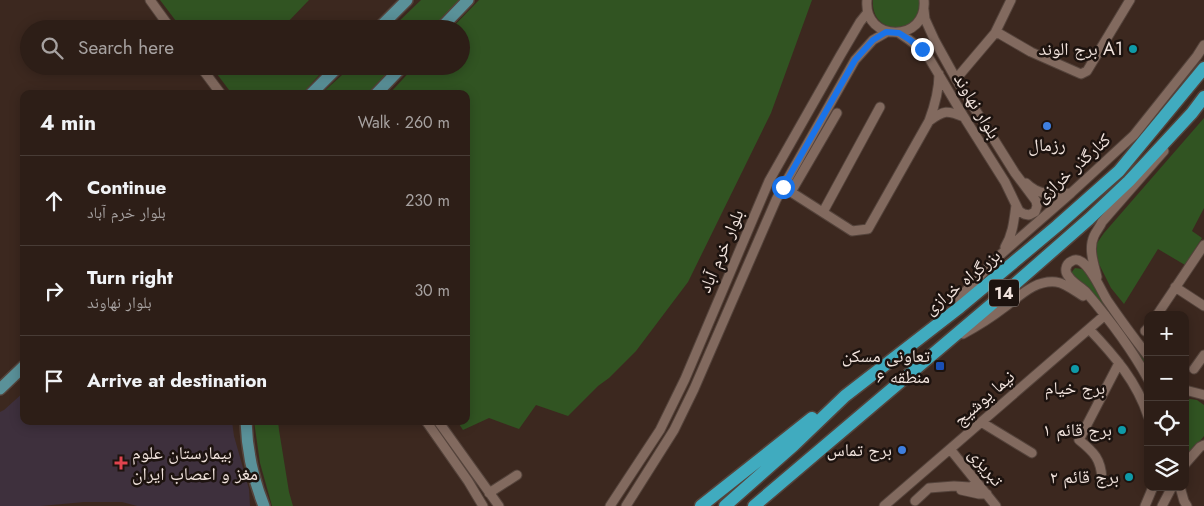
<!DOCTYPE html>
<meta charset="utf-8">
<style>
:root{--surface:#2d1e17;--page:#392b24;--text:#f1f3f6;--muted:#a7a2a1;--line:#483c36}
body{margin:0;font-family:Jost,"Noto Naskh Arabic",sans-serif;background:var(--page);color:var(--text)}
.controls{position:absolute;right:15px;bottom:15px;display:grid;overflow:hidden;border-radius:10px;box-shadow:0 2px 12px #0003}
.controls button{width:45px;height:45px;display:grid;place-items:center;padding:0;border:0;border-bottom:1px solid var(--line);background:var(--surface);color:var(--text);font:25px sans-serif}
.stop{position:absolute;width:15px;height:15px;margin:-11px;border:4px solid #1a73e8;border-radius:50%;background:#fff}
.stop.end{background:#1a73e8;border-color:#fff;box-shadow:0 1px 5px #0008}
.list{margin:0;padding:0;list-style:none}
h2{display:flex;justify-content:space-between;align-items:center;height:65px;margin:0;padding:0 20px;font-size:21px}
h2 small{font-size:16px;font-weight:400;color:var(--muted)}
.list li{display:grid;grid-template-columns:32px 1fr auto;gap:15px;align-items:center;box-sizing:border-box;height:90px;padding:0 20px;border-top:1px solid var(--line)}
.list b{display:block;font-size:19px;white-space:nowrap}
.list p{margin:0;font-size:16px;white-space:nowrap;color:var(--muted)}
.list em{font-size:16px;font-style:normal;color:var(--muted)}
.icon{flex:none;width:28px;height:28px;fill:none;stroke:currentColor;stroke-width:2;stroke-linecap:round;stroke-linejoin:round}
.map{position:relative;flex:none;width:1204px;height:506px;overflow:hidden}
.search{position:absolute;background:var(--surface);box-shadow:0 2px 12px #0003;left:20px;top:20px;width:450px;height:55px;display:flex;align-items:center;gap:12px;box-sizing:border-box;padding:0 18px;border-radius:28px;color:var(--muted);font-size:19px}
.panel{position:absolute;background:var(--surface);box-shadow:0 2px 12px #0003;left:20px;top:90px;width:450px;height:335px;border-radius:10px}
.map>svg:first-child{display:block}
</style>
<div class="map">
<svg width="1204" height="506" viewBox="0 0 1204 506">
<rect width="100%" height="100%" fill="#3c281f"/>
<path fill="#3e303d" d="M24,392V421H232L234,436L249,489L250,506H137L122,502H84L41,506H0V412L4,410Z"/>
<path fill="#315422" d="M160,0H309L285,25L289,29H182Z
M421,0H463L434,29H391Z
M479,0H812L771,113L688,282L636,351L609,378L598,386L568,416L536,405L519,429L489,418L463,430L457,421H466V94H389L415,66H461V29H451Z
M873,0H919C923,36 870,37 873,0Z
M211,66H327L305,91L289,94H232Z
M352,66H397L370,94H321Z
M1204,118V208L1192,231L1202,238L1185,265L1158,249L1124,304L1111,288L1099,264L1097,256V243L1104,233Z
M1075,268L1082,269L1085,271L1102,298L1148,361V370L1071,273Z
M1190,399L1197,400L1204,405V436L1185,459V400Z
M254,421H278L279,430L289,492L293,506H272L260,463Z"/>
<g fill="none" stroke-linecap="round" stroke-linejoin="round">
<defs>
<path id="minor" d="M150,0L171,29
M867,0C863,43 928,43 924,0
M899,33C910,40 920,47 929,58L964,117L1005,182L1019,211L1024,214L1029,215L1035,212L1037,206L1036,201L1015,173L956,79L935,41L925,19L924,10
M995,33L1000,34L1031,52L1081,74L1087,71L1130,0
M200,66L221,94
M939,74C939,91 935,105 929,121C944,110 947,110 964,117
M956,79L995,33L1011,0
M837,113L791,192L852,231L868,229L929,121
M1026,183C1040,197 1054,194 1071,193
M823,212L880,107
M1005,247C1013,234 1014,220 1016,205
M1097,277C1094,264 1088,249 1094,236C1096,231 1100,227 1102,222L1164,151
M1175,287L1204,306
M960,307V297L999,256L1071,193L1134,135L1197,56L1204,45
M1157,315L1204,245
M1089,329C1114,355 1137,382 1148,416
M1145,331L1148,328
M963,334C978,326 992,317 1005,307C1021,295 1035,280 1056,282C1065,283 1075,291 1083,296
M1148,356C1134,338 1120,319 1107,300C1101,290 1092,269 1082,262C1079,260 1075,259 1072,261C1065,264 1064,272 1069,277C1073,283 1081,287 1086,292C1109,319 1131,348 1148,379
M1194,369L1204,355
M1185,390L1204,395
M426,421L468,481L483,506
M438,421L499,506
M981,422L1032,453
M950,449L996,506
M1185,464L1200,447L1204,445
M1102,479C1101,459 1094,452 1079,440L1119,363
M1180,487L1184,501L1187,506
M961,490L979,494H987
M489,493L517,475
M915,501L929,488L954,486L970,487L978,484
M610,506L660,430L685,379L769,181L840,56L860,22L868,12
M626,506L674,430L694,389L776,200L783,187L855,60L873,40L887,32
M884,506L1105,315
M1145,506L1153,487
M1162,506L1172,487"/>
<path id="major" d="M378,29L407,0
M440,29L468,0
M311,94L339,66
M376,94L403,66
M0,389L24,366
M246,421C247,451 253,479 264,506"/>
<path id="highway" d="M701,506L812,418
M725,506L794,445L845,396L960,307L1057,226L1119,171L1204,68
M754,506L999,298L1089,219L1129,181L1192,113L1204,97"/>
</defs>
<use href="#minor" stroke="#54433b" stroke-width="11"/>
<use href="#major" stroke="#54433b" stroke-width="14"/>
<use href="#highway" stroke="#54433b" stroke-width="15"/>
<use href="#minor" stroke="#826a5f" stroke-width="9"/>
<use href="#major" stroke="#5a9199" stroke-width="11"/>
<use href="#highway" stroke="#40abbf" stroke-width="12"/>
</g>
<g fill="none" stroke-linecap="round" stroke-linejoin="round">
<path stroke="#1a73e8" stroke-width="6" d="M783,187L855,60L873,40L886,32L899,33L910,40L922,49"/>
</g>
<g fill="#0f9aa8" stroke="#1d130f" stroke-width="2">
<circle cx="1133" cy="49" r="5"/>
<circle cx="1075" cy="369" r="5"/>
<circle cx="1122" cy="430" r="5"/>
<circle cx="1129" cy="477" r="5"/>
</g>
<g fill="#3f7fe0" stroke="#1d130f" stroke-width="2">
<circle cx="1047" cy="126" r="5"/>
<circle cx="902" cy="450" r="5"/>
</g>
<rect fill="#1a4fb4" stroke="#1d130f" stroke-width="2" x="935" y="361" width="10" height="10" rx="2.5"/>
<path fill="#e0444e" stroke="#1d130f" stroke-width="2" d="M118.5 455.5h5v5h5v5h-5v5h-5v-5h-5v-5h5z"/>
<g text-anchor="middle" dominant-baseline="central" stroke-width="5" stroke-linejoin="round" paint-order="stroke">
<rect fill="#1d130f" stroke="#b1a59f" stroke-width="1" x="989" y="279.5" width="30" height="27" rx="4"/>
<g font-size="16" font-weight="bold" fill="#f1e3dd">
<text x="1004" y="293">14</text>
</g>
<g font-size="18" fill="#f1e3dd" stroke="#1d130f" text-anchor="end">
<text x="1123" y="49">برج الوند A1</text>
<text x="1047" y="145" text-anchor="middle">رزمال</text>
<text x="930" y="356">تعاونی مسکن<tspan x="930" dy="21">منطقه ۶</tspan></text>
<text x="1075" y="388" text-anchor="middle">برج خیام</text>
<text x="1112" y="430">برج قائم ۱</text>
<text x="892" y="450">برج تماس</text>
<text x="132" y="453" text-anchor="start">بیمارستان علوم<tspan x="132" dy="21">مغز و اعصاب ایران</tspan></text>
<text x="1119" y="477">برج قائم ۲</text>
</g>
<g font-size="18" fill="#f1e3dd" stroke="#1d130f">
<text transform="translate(977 106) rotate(59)">بلوار نهاوند</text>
<text transform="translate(1073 168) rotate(-42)">کنارگذر خرازی</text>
<text transform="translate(721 251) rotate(-67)">بلوار خرم آباد</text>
<text transform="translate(962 282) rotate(-39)">بزرگراه خرازی</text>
<text transform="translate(984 398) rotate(-41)">نیما یوشیج</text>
<text transform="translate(986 467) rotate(51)">تبریزی</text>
</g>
</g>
</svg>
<div class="controls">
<button>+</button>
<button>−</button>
<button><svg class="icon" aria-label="locate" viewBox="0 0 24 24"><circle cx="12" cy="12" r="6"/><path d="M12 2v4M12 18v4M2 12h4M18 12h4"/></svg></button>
<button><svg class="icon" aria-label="layers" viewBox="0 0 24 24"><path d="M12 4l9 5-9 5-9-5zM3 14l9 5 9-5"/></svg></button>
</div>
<div class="stop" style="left:783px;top:187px"></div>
<div class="stop end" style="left:922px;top:49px"></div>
<div class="search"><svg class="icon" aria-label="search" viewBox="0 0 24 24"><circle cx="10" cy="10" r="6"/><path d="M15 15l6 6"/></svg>Search here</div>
<section class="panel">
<h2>4 min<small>Walk · 260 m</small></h2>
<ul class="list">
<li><svg class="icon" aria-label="ahead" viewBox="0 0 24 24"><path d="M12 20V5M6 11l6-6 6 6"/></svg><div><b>Continue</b><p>بلوار خرم آباد</p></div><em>230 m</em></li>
<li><svg class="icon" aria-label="right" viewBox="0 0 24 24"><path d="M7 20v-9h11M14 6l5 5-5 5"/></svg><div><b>Turn right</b><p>بلوار نهاوند</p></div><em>30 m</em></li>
<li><svg class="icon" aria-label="arrive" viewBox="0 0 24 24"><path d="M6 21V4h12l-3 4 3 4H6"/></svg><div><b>Arrive at destination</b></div></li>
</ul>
</section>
</div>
